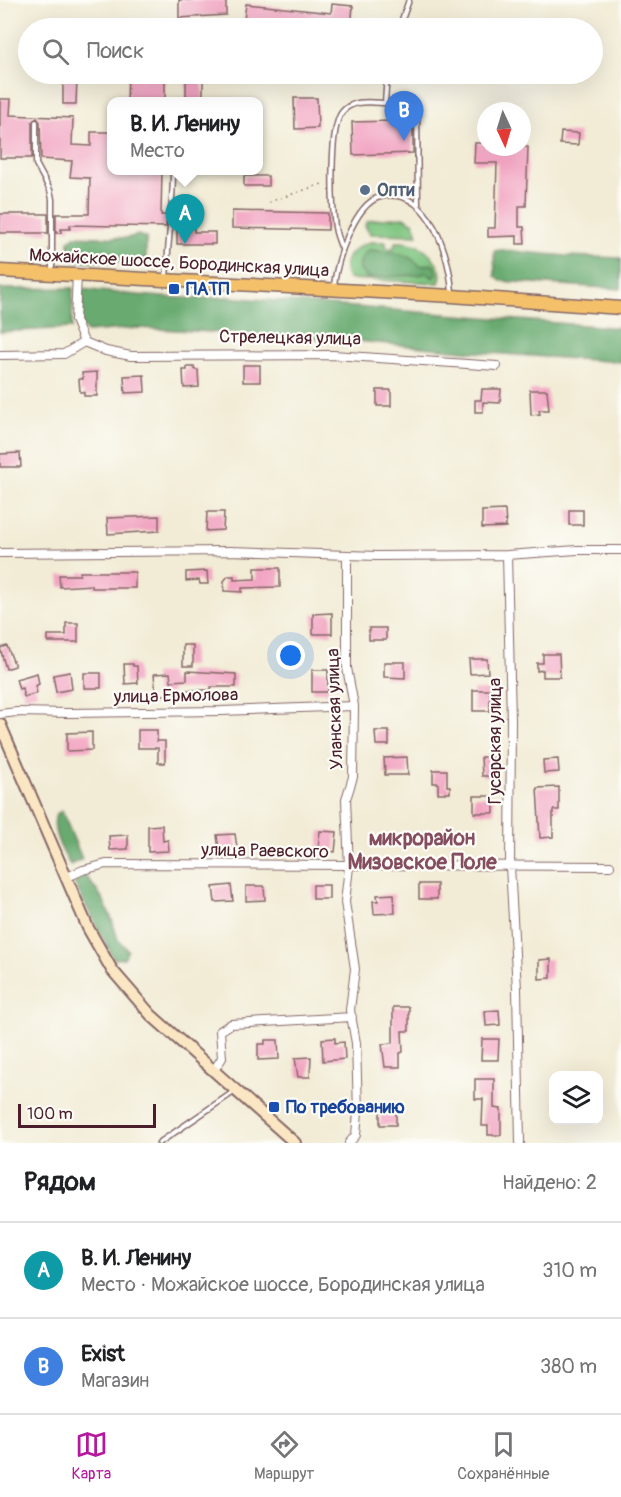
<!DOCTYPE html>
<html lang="ru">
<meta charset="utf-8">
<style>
:root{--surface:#fff;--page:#f6f6f6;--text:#202124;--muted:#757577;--line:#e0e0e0;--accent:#b5179e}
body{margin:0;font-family:Pangolin,sans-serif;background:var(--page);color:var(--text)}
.controls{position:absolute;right:18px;bottom:18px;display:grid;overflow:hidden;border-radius:12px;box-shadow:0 6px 24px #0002}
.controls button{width:54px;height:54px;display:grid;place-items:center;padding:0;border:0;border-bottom:2px solid var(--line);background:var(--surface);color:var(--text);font:30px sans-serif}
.compass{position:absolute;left:477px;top:102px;width:54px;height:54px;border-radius:50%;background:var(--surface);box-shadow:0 6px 24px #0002;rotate:176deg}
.scale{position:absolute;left:18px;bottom:15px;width:138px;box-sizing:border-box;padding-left:6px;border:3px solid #4a1f2b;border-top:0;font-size:16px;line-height:21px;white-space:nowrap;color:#4a1f2b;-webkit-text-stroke:4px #fdfcf7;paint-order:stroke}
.you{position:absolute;left:291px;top:656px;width:21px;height:21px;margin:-15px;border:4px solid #fff;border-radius:50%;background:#1a73e8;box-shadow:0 0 0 9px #1a73e833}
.badge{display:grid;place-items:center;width:39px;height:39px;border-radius:50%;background:var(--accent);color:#fff;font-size:20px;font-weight:700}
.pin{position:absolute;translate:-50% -50px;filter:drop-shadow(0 2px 3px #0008)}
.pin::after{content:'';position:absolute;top:32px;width:21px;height:18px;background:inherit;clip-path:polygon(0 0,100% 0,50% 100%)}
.popup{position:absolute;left:107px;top:97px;width:156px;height:78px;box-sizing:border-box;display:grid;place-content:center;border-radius:12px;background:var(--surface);filter:drop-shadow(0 2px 4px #0005);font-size:20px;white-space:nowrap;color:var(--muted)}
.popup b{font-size:22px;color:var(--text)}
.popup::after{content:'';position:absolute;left:50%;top:100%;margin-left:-12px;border:12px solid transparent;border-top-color:var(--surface)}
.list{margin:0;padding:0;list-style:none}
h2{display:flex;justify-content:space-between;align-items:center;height:78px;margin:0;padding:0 24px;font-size:26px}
h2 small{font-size:20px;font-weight:400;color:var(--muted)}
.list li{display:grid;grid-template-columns:39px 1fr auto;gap:18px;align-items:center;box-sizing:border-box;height:96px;padding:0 24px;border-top:2px solid var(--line)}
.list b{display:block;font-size:22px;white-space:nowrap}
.list p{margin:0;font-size:20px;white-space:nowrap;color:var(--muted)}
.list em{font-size:20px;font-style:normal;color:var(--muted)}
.icon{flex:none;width:33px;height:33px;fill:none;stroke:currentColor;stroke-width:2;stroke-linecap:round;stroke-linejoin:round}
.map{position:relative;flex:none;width:621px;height:1143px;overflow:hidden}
.search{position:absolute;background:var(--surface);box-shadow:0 6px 24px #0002;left:18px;right:18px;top:18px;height:66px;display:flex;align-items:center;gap:15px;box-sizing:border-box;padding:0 21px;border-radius:33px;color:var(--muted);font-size:22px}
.sheet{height:270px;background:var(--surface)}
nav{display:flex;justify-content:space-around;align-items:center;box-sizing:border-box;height:84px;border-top:2px solid var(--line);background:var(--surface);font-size:16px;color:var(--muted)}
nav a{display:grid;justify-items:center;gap:3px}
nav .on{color:var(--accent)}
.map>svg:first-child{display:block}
</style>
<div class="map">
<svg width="621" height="1143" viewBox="0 0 621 1143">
<rect width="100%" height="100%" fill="#fdfcf7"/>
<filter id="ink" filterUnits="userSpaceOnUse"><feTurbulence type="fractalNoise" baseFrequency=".0167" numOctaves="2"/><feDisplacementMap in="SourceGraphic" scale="12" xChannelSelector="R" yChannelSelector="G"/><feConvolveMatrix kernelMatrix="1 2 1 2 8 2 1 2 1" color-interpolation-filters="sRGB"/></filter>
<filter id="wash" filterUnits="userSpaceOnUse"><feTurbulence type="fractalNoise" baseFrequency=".008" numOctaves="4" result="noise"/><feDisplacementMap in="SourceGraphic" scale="24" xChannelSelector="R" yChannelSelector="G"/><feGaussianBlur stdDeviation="1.35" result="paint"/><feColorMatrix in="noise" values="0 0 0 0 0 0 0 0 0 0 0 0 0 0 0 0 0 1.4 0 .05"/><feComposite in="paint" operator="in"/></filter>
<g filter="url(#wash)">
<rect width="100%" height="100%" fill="#f2ecd6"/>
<path fill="#7fc581" stroke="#647256" stroke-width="1.5" d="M403,217L414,223L418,235L370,234L365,226L367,222L372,220Z
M371,242H386V248H394L395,242C414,241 428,247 437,264C441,271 442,275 439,283L348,279C338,261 354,246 371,242Z"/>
<path fill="#67aa6f" stroke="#58644d" stroke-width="1.5" d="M138,235L146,238V262L70,261L69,241L74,236L127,238Z
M369,250C388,252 407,251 420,266L431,264L434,266L437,273L434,278L426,273L419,275L367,278L359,269C360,260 362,255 369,250Z
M502,250L566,256L621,258V289L501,281L495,276L494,251Z
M73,288L72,328L0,332V289Z
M81,289C130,294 178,301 227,297L621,328V362L474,352L347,340L194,331L138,328L87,332L81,324Z
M62,811L82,859L70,865C62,851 50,830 56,814Z
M85,875L103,899L112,920L118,940L128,950L124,958L114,959L74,883Z"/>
<g id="blocks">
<path fill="#f2a5c2" d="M179,0H226V15L179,18Z
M246,4L331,13L332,4L353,6L351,28H323L266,23V28H243Z
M128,74H165V102H127Z
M186,74H203V102H186Z
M63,77L77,78L76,104H63Z
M294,98H317L318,128L295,129Z
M0,99H11L10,115L73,118L72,145L91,146V132H111V171H162L161,215H167L166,227L70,225V229H61V233H56V214H89L90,178L70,177L72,161L41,159L40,122L37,118L32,122V158H0Z
M413,115V153L353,155L352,122L395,121V116Z
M561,132L579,133L578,145L560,144Z
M475,143H486V147H528L526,206H519V227H524L525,244H517V236L488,237V228H495L497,163H474Z
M244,176H268V186H244Z
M232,211L328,213V230L232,228Z
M0,214H48V233H0Z
M175,215H177V218H194V232H215V244H177V227H174Z
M243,365H260V382H243Z
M187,367H194L195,370H198L199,387L184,388L183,370H187Z
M97,372V396H84V392H80L79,379H83L82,373Z
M144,375L145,392L125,393L124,376Z
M482,389H501L500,403L483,402V412H475V400H481Z
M377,390H391V406H377Z
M530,390H547L549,410H539L540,414L531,415Z
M20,453L21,467H0V454Z
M505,510L506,527L482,528V511Z
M569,510H583V525H569Z
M207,512H224L223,530L206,531Z
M159,516V531L108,534L107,518Z
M255,568H280V587L242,588V592L224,591V581L228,576H234V580L255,579Z
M207,571L208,584H200L199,580L186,581V572Z
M80,572H135V588H92V585L60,587L59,575H80Z
M332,613V634H313V614Z
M66,623H78V642H48V635H66Z
M369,628H386V640H369Z
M183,645H193V666H183Z
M7,646L15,666L6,669L0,648Z
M543,654H559L560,677H543V670L537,671V663H543Z
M469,659H487L488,673L470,674Z
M384,662H405V678L384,677Z
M124,664H133V666H137L138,683L125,684Z
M312,670H328V692H312Z
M187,671L236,674V687H211V690H171V694L156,696L154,674L170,673L171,681L187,680Z
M70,672L72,689L56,692L53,675Z
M37,673L39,684L35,686L37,693L24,697L22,688L19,689L16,679Z
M84,673H101V688H84Z
M473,690H490V711H473Z
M138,730H157V741H165V763H158V748H138Z
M375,731H389V745H376Z
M92,732V750L67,751V733Z
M407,757L408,775H385L384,758Z
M481,757H492V776H482Z
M558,759L559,772L544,773L543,760Z
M433,770H447V786H450V793H438V783H433Z
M559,787V810H553V837L540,838L537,788Z
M474,796H494V813H474Z
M162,825L163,841L168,840L169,851L148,852V826Z
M320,831L337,832L335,852L318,850Z
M235,834L237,848L219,850L217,835Z
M128,835V849L110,850L109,836Z
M419,884H437V899H419Z
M231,885L233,901L215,902L213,887Z
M313,885H329V899H313Z
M246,886H264L265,900L246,901Z
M394,894L395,913L374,914L373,901H378L377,895Z
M551,959V978L539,979V960Z
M393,1007H409V1031H402L403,1052L400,1053V1067H385L382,1044L393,1043Z
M499,1010L500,1025L486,1026L485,1011Z
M335,1038V1043L344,1042L345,1059L323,1061L322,1039Z
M482,1039H499L498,1060H481Z
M265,1040H278L279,1059L258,1060V1044H265Z
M311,1057L310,1077H298L295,1058Z
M475,1079H494V1108L501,1109V1135H488V1126H482L483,1099H475Z
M380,1111H396V1125H380Z"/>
</g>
</g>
<g filter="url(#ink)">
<use href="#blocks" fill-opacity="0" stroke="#856767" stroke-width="1.5"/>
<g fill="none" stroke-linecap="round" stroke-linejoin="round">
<defs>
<path id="lane" d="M399,28L409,0
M385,103L387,74
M36,122V164L50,190L52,199V273
M342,249C339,242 336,235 335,227C332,205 329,128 342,112C352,100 368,102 382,103C393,103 409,100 417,108L418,205
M166,279C168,243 173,206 173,170
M334,288C335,264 354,204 380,197C430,184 451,259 452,295
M159,1143L235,1091"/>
<path id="street" d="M77,274L75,320L84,342L106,351L131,356L333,355L497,366
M0,355L64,354L84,342
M0,553L230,551L377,556L507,555L577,550H621
M347,555V668L354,706L353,777L346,799L349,867L345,902L355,969L350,1010L356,1043L358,1112L356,1135L349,1143
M507,555L511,720L510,866L517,989L520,1143
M0,714L17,712L68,713L221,711L354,706
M65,878L83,870L106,864C274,866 442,866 610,866
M214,1070L222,1058L220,1031L231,1024L352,1017"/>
<path id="secondary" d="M0,724L88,928L112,970L151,1015L295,1143"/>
<path id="primary" d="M0,271L452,296L621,308"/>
</defs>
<use href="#lane" stroke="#856767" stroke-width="7"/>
<use href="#street" stroke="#856767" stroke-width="10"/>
<use href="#secondary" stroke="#856767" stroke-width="14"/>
<use href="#primary" stroke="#856767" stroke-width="15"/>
<path stroke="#856767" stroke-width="1.5" stroke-dasharray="1.5 4.5" stroke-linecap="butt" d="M269,202L325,183"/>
<use href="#lane" stroke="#fff" stroke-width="4"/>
<use href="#street" stroke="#fff" stroke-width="8"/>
<use href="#secondary" stroke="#fbe6c3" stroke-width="10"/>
<use href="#primary" stroke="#f4c16a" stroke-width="12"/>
</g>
</g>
<circle fill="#5c6f8a" stroke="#fdfcf7" stroke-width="2" cx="365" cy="190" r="6"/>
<g fill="#1a4fb4" stroke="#fdfcf7" stroke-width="2">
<rect x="168" y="283" width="12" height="12" rx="3"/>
<rect x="268" y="1101" width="12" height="12" rx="3"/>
</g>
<g text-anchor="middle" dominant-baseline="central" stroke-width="4.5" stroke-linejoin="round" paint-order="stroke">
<g font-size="18" font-weight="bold" fill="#4e5e75" stroke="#fdfcf7" text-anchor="start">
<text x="377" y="190">Опти</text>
</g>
<g font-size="18" fill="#4a1f2b" stroke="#fdfcf7">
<text transform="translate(179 263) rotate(3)">Можайское шоссе, Бородинская улица</text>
<text transform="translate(290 338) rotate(1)">Стрелецкая улица</text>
<text transform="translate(176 696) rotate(-1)">улица Ермолова</text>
<text transform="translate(335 709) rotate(-92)">Уланская улица</text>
<text transform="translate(495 741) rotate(-90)">Гусарская улица</text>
<text transform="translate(265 851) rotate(1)">улица Раевского</text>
</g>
<g font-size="18" font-weight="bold" fill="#164399" stroke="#fdfcf7" text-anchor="start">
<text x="186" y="289">ПАТП</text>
<text x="286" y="1107">По требованию</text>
</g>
<g font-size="21" font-weight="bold" fill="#854e60" stroke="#fdfcf7">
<text x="422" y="838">микрорайон<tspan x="422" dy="24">Мизовское Поле</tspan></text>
</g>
</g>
</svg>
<div class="controls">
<button><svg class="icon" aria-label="layers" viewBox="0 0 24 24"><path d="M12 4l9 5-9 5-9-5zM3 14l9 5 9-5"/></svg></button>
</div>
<svg class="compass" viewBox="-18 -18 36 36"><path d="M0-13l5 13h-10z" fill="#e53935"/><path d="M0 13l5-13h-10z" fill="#757577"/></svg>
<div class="scale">100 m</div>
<div class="you"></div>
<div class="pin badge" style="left:185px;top:244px;background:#0f9aa8">A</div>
<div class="popup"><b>В. И. Ленину</b>Место</div>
<div class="pin badge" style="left:404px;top:141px;background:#3f7fe0">B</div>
<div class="search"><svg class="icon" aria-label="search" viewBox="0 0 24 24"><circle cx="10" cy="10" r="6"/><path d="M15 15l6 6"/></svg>Поиск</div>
</div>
<section class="sheet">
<h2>Рядом<small>Найдено: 2</small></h2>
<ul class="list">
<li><span class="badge" style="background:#0f9aa8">A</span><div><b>В. И. Ленину</b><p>Место · Можайское шоссе, Бородинская улица</p></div><em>310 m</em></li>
<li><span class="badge" style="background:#3f7fe0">B</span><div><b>Exist</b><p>Магазин</p></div><em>380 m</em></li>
</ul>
</section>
<nav>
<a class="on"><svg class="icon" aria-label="map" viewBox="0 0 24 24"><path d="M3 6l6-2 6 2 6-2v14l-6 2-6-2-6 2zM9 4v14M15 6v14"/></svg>Карта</a>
<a><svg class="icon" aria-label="directions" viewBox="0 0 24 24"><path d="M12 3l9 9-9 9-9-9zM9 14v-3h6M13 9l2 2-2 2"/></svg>Маршрут</a>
<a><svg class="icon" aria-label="saved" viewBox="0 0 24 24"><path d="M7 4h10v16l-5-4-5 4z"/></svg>Сохранённые</a>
</nav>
